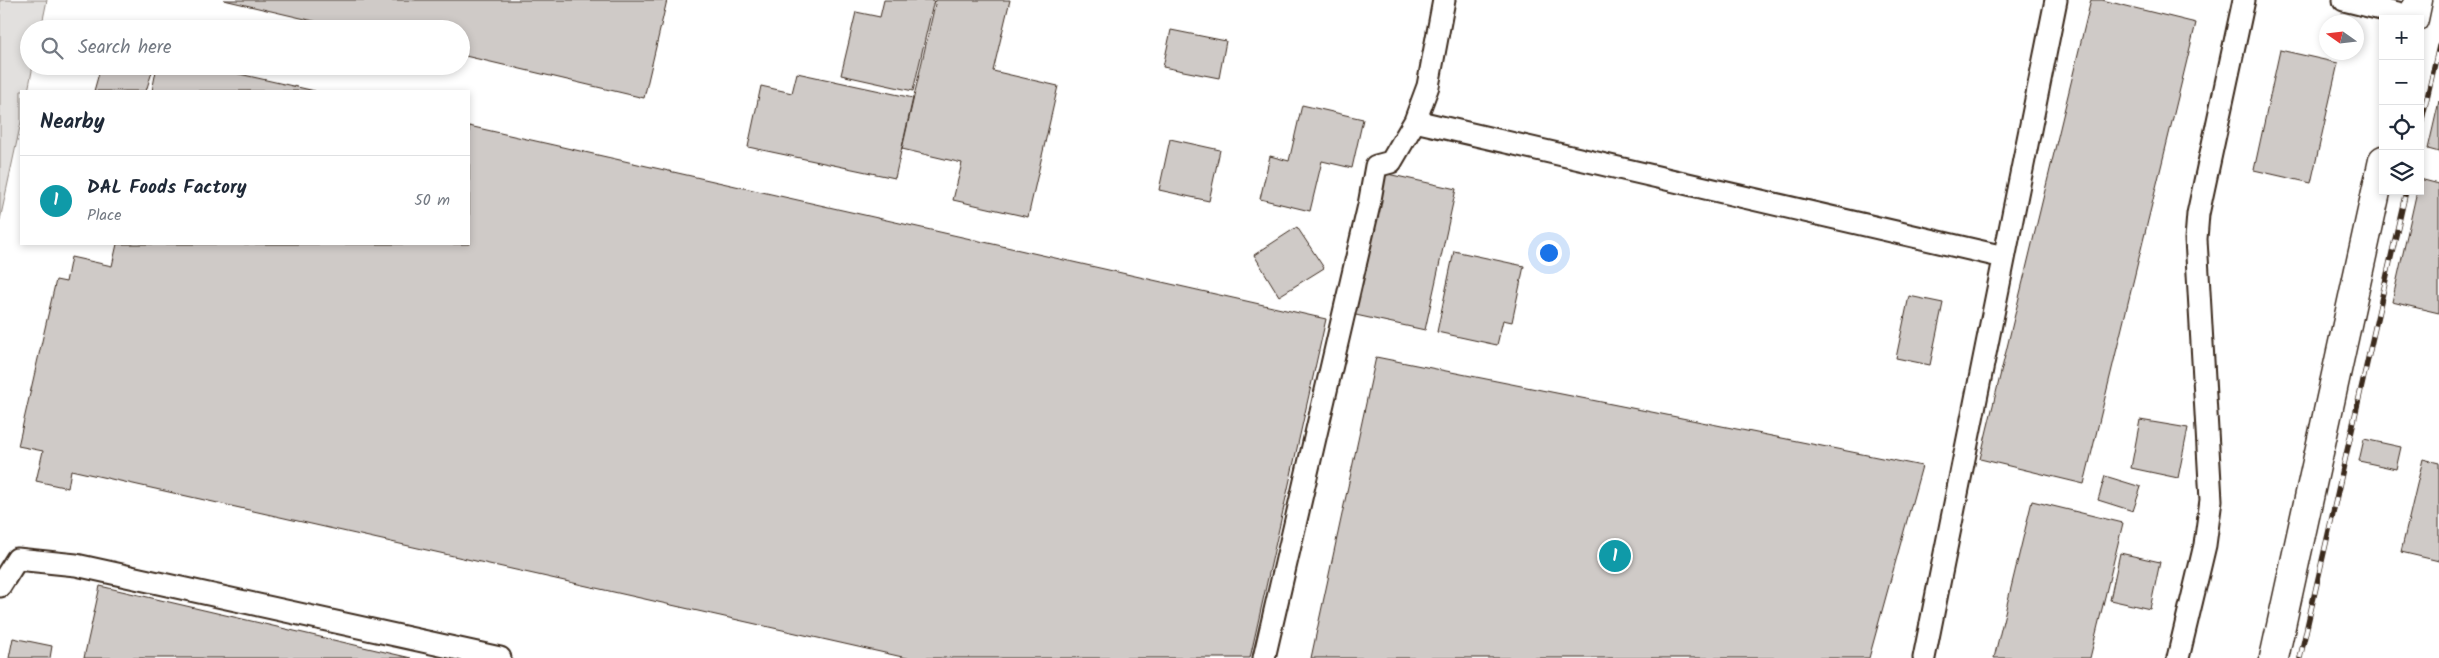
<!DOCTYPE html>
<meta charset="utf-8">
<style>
:root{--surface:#fff;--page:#f6f6f7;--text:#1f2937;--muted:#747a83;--line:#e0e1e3;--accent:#db2777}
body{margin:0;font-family:Kalam,sans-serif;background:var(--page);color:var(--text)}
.controls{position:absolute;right:15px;top:15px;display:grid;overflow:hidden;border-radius:0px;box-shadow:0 2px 8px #0003}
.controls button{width:45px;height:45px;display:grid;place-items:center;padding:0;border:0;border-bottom:1px solid var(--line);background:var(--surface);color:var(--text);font:25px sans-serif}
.compass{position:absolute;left:2319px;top:15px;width:45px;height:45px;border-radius:50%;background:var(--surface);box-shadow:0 2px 8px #0003;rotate:284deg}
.you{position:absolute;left:1548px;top:252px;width:18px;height:18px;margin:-12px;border:4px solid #fff;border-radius:50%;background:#1a73e8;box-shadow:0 0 0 8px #1a73e833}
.badge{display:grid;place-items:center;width:32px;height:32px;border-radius:50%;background:var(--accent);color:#fff;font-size:16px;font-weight:700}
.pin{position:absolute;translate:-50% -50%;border:2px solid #fff;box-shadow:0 1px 5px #0006}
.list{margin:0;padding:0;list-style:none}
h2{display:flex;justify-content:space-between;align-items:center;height:65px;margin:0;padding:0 20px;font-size:21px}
h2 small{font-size:16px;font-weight:400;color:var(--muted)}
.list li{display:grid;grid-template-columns:32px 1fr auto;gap:15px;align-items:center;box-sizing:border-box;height:90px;padding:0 20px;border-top:1px solid var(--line)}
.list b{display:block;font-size:19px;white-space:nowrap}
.list p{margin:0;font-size:16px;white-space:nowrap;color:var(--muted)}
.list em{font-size:16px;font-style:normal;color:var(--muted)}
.icon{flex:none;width:28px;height:28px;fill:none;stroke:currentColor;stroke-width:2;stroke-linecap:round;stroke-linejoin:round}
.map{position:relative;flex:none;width:2439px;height:658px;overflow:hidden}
.search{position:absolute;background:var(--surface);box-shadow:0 2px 8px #0003;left:20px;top:20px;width:450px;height:55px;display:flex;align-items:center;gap:12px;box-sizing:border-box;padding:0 18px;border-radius:28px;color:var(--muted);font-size:19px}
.panel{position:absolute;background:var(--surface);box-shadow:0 2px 8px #0003;left:20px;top:90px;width:450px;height:155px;border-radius:0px}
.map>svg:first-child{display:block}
</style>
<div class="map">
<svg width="2439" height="658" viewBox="0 0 2439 658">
<rect width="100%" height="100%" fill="#fff"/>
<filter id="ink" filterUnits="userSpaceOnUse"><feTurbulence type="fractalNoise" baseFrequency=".02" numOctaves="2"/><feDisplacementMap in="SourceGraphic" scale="10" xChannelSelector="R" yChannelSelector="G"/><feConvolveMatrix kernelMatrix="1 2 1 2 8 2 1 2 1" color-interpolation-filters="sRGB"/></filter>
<g filter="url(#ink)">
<path fill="#e2e0de" stroke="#8e857e" d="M0,0H47L41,29H29V66H33L28,91H21V122L0,220Z"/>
<path fill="#cfcac7" stroke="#3b2a1e" d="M224,0H667L644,98L461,55V29H348Z
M884,0H934L913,91L841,75L856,12L880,17Z
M936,0H1010L993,71L1058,86L1028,217L953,200L962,163L902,149Z
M2091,0H2102L2196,23L2084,484L1980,459Z
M1171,30L1226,41L1219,78L1163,67Z
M2280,50L2338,63L2311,183L2254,170Z
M101,66H132L152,72L146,91H94Z
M157,66H204L315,91H152Z
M797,73L913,98L895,178L748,147L761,86L792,93Z
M2439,101V152L2428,149Z
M1302,105L1363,119L1352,168L1322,161L1310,211L1260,199L1270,156L1289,161Z
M469,126L1326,319L1250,658H907L71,470L68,488L36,481L43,451L18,446L56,280L66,282L71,257L112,266L117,244H469Z
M1170,139L1220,150L1209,201L1159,190Z
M1383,173L1456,189L1425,330L1351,314Z
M2420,179L2439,184V313L2392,302L2417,191H2420Z
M1297,227L1324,268L1279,296L1254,255Z
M1454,251L1524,266L1512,322L1503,320L1497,345L1437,332Z
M1909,296L1943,303L1930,365L1896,358Z
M1376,357L1922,466L1869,658H1311Z
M2140,420L2188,428L2178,478L2131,468Z
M2364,439L2401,447L2396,469L2359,461Z
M2423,459L2439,463V561L2401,552Z
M2105,476L2141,487L2133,511L2098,500Z
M2032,501L2123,523L2090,658H1994Z
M2120,553L2160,562L2150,609L2110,600Z
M100,586L411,658H84Z
M13,638L52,646L50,658H9Z"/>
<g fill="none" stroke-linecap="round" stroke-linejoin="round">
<defs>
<path id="lane" d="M2344,0L2414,17
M1415,121L2004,257
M0,586L17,559L76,565L500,658
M1264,658L1369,205L1376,166L1391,162L1415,121L1428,86L1444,0
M1924,658L2056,0
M2178,658L2205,545L2211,500L2196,239L2198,214L2244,0"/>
<path id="secondary" d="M2414,19L2418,0
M2274,658L2383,160"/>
</defs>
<use href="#lane" stroke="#3b2a1e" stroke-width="25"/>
<use href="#secondary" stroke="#3b2a1e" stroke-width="31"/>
<use href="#lane" stroke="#fff" stroke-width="21"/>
<use href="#secondary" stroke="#fff" stroke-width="28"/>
<defs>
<path id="rail" d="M2420,128L2439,46
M2300,658L2406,191"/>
</defs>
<use href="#rail" stroke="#3b2a1e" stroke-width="5.5"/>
<use href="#rail" stroke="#fff" stroke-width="4" stroke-dasharray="11" stroke-linecap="butt"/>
</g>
</g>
</svg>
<div class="controls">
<button>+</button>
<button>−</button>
<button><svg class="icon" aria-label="locate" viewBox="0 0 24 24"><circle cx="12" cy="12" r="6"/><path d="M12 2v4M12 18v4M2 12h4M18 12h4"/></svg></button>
<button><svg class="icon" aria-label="layers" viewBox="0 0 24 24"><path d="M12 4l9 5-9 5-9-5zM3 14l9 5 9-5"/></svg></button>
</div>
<svg class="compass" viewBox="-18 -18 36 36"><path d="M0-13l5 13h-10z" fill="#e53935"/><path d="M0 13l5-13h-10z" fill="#747a83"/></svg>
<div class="you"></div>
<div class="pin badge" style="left:1615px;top:556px;background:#0f9aa8">1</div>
<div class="search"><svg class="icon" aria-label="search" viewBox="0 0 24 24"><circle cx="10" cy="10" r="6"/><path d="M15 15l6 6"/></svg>Search here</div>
<section class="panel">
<h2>Nearby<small></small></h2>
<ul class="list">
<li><span class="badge" style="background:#0f9aa8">1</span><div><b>DAL Foods Factory</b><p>Place</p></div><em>50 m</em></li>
</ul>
</section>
</div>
